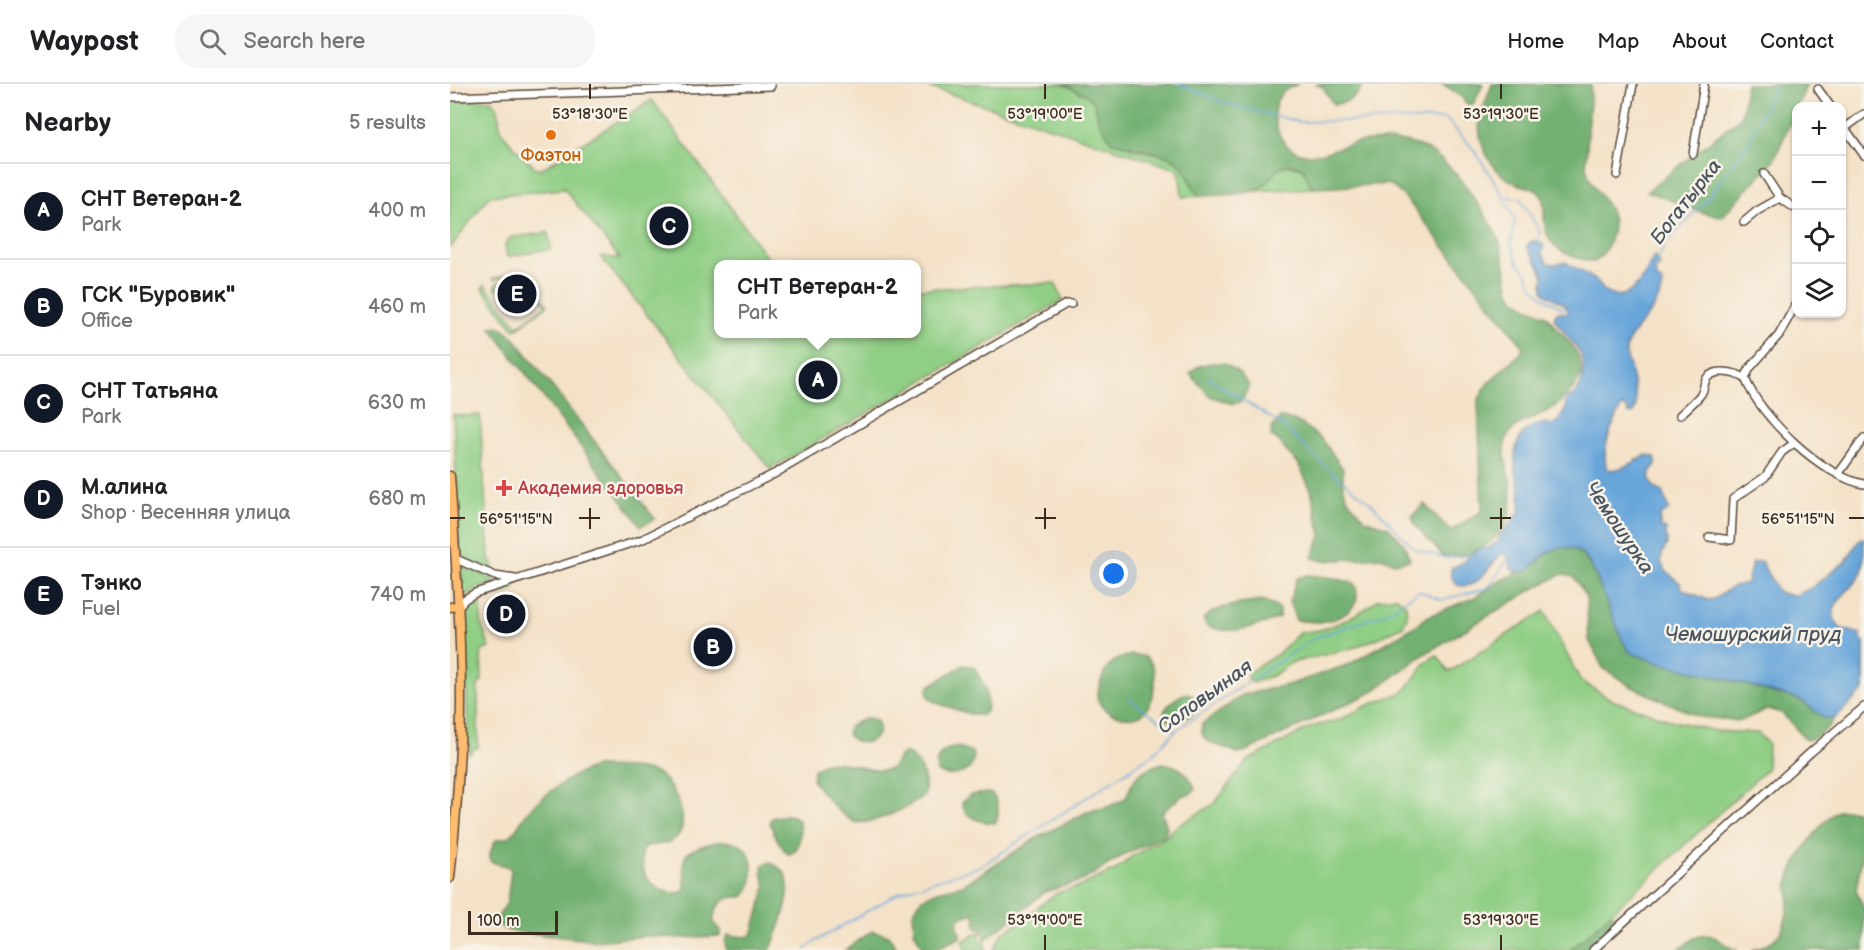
<!DOCTYPE html>
<meta charset="utf-8">
<style>
:root{--surface:#fff;--page:#f6f6f6;--text:#202124;--muted:#757577;--line:#e0e0e0;--accent:#111827}
body{margin:0;font-family:"Balsamiq Sans",sans-serif;background:var(--page);color:var(--text)}
.controls{position:absolute;right:18px;top:18px;display:grid;overflow:hidden;border-radius:12px;box-shadow:0 2px 4px #0004}
.controls button{width:54px;height:54px;display:grid;place-items:center;padding:0;border:0;border-bottom:2px solid var(--line);background:var(--surface);color:var(--text);font:30px sans-serif}
.scale{position:absolute;left:18px;bottom:15px;width:90px;box-sizing:border-box;padding-left:6px;border:3px solid #3b2a1e;border-top:0;font-size:16px;line-height:21px;white-space:nowrap;color:#3b2a1e;-webkit-text-stroke:4px #f7f3e8;paint-order:stroke}
.you{position:absolute;left:664px;top:490px;width:21px;height:21px;margin:-15px;border:4px solid #fff;border-radius:50%;background:#1a73e8;box-shadow:0 0 0 9px #1a73e833}
.badge{display:grid;place-items:center;width:39px;height:39px;border-radius:50%;background:var(--accent);color:#fff;font-size:20px;font-weight:700}
.pin{position:absolute;translate:-50% -50%;border:3px solid #fff;box-shadow:0 2px 6px #0006}
.popup{position:absolute;left:264px;top:176px;width:207px;height:78px;box-sizing:border-box;display:grid;place-content:center;border-radius:12px;background:var(--surface);filter:drop-shadow(0 2px 4px #0005);font-size:20px;white-space:nowrap;color:var(--muted)}
.popup b{font-size:22px;color:var(--text)}
.popup::after{content:'';position:absolute;left:50%;top:100%;margin-left:-12px;border:12px solid transparent;border-top-color:var(--surface)}
.list{margin:0;padding:0;list-style:none}
h2{display:flex;justify-content:space-between;align-items:center;height:78px;margin:0;padding:0 24px;font-size:26px}
h2 small{font-size:20px;font-weight:400;color:var(--muted)}
.list li{display:grid;grid-template-columns:39px 1fr auto;gap:18px;align-items:center;box-sizing:border-box;height:96px;padding:0 24px;border-top:2px solid var(--line)}
.list b{display:block;font-size:22px;white-space:nowrap}
.list p{margin:0;font-size:20px;white-space:nowrap;color:var(--muted)}
.list em{font-size:20px;font-style:normal;color:var(--muted)}
.icon{flex:none;width:33px;height:33px;fill:none;stroke:currentColor;stroke-width:2;stroke-linecap:round;stroke-linejoin:round}
.map{position:relative;flex:none;width:1414px;height:866px;overflow:hidden}
header{display:flex;align-items:center;gap:36px;box-sizing:border-box;height:84px;padding:0 30px;background:var(--surface);border-bottom:2px solid var(--line)}
header strong{font-size:28px}
nav{display:flex;gap:33px;margin-inline-start:auto;font-size:21px}
.search{width:420px;height:54px;background:var(--page);display:flex;align-items:center;gap:15px;box-sizing:border-box;padding:0 21px;border-radius:24px;color:var(--muted);font-size:22px}
main{display:flex}
aside{flex:1;background:var(--surface)}
.map>svg:first-child{display:block}
</style>
<header>
<strong>Waypost</strong>
<div class="search"><svg class="icon" aria-label="search" viewBox="0 0 24 24"><circle cx="10" cy="10" r="6"/><path d="M15 15l6 6"/></svg>Search here</div>
<nav><a>Home</a><a>Map</a><a>About</a><a>Contact</a></nav>
</header>
<main>
<aside>
<h2>Nearby<small>5 results</small></h2>
<ul class="list">
<li><span class="badge">A</span><div><b>СНТ Ветеран-2</b><p>Park</p></div><em>400 m</em></li>
<li><span class="badge">B</span><div><b>ГСК &quot;Буровик&quot;</b><p>Office</p></div><em>460 m</em></li>
<li><span class="badge">C</span><div><b>СНТ Татьяна</b><p>Park</p></div><em>630 m</em></li>
<li><span class="badge">D</span><div><b>М.алина</b><p>Shop · Весенняя улица</p></div><em>680 m</em></li>
<li><span class="badge">E</span><div><b>Тэнко</b><p>Fuel</p></div><em>740 m</em></li>
</ul>
</aside>
<div class="map">
<svg width="1414" height="866" viewBox="0 0 1414 866">
<rect width="100%" height="100%" fill="#f7f3e8"/>
<filter id="ink" filterUnits="userSpaceOnUse"><feTurbulence type="fractalNoise" baseFrequency=".0167" numOctaves="2"/><feDisplacementMap in="SourceGraphic" scale="12" xChannelSelector="R" yChannelSelector="G"/><feConvolveMatrix kernelMatrix="1 2 1 2 8 2 1 2 1" color-interpolation-filters="sRGB"/></filter>
<filter id="wash" filterUnits="userSpaceOnUse"><feTurbulence type="fractalNoise" baseFrequency=".008" numOctaves="4" result="noise"/><feDisplacementMap in="SourceGraphic" scale="24" xChannelSelector="R" yChannelSelector="G"/><feGaussianBlur stdDeviation="1.35" result="paint"/><feColorMatrix in="noise" values="0 0 0 0 0 0 0 0 0 0 0 0 0 0 0 0 0 1.4 0 .05"/><feComposite in="paint" operator="in"/></filter>
<g filter="url(#wash)">
<rect width="100%" height="100%" fill="#f4e2c8"/>
<path fill="#8fce84" stroke="#657c51" stroke-width="1.5" d="M470,0H613L636,11L643,17L646,24L648,36C657,44 671,59 681,64C694,69 710,68 723,74C738,82 738,101 750,112L732,113L729,86Z
M0,16H40C54,23 45,38 53,49C61,62 75,74 86,84H93L202,16L322,180H269V250H467V205L605,199L613,216L329,380H324L321,386L150,172L170,175L112,102L113,105L39,112L1,163L0,162Z
M837,81L853,84L862,102L867,104L805,107C818,100 822,85 837,81Z
M98,148L101,165L57,173L55,161L60,154Z
M72,188L98,221L65,246L32,204L35,201L68,242L96,221L72,190L44,196L43,194Z
M65,195L74,199L87,216L86,221H81L67,203L51,206L45,204L46,200Z
M3,330L12,332L30,331L39,475L43,479L42,487L11,475L10,471Z
M11,480C22,487 34,489 44,494V499L23,507L13,513Z
M62,499L65,501L64,506L31,517V540L40,564L31,567L32,597L28,601V664H25L19,670L13,523L21,513Z
M947,513L956,521L957,533L953,542L931,553L902,564L841,579L824,591L803,599L797,594L799,588L828,570L849,549L870,546L892,538L915,525L928,515Z
M1094,527L1131,597L1162,616L1220,636L1266,647L1308,649L1318,660L1317,685L1121,866H544L552,849L567,840L598,815L607,809L631,802L667,785L682,772L717,752L721,746L764,720L797,677L861,643L889,636L916,622L951,609L957,604L977,577L987,571L999,588Z
M531,847L529,858L535,859L536,866H515L513,857Z"/>
<path fill="#73b172" stroke="#576e48" stroke-width="1.5" d="M613,0H848C842,3 833,6 829,13C819,29 827,57 843,66C865,79 887,61 909,58C969,50 991,67 1024,114C1032,127 1042,139 1048,154C1054,170 1056,190 1060,207C1067,221 1080,223 1093,230C1100,234 1103,240 1108,246C1121,260 1128,265 1131,284C1132,294 1129,297 1123,304C1117,311 1111,318 1104,323C1090,334 1062,337 1056,356C1052,368 1058,385 1060,397C1066,431 1053,456 1020,469C1012,472 1002,472 993,472L965,441L962,432L974,420L1001,447L1032,427L1028,317L1038,299L1072,268V261L954,112L939,100L867,104L859,99L853,84C825,70 825,99 807,106C794,111 765,111 750,112C740,103 740,88 730,79C719,69 678,63 661,57L648,36L646,25L643,17L636,11Z
M866,0H915C907,11 898,21 883,20L873,3Z
M992,0H1033L1024,19L1020,21L1015,19L1012,13Z
M1042,0H1141L1136,82C1140,112 1173,120 1160,156C1157,165 1152,173 1144,178C1117,173 1095,165 1094,134C1094,126 1095,118 1091,111C1086,103 1075,103 1067,100C1042,90 1024,57 1031,31C1034,20 1039,11 1042,0Z
M1296,0H1357L1324,76L1272,133L1251,128L1197,107L1291,33Z
M48,242L62,251L205,435L191,442L41,244Z
M775,279L788,288L799,301L792,317L783,320L760,312L740,290C748,278 762,279 775,279Z
M830,334L843,336L853,341L872,355L893,385V403L899,417L916,436L939,443L955,462L960,476L944,479L932,473L874,477L862,474L871,452L861,406L848,379L835,366L831,359L821,352L822,344Z
M1114,463L1128,466L1142,484L1176,563L1209,579L1262,591L1328,610L1342,613L1352,617L1374,634L1384,635C1376,646 1370,653 1356,656L1332,629L1317,625L1291,637L1250,633L1182,603L1153,584L1139,556L1136,512L1124,493L1112,490L1085,504L976,569L922,608L790,670L757,657L752,650V640L793,611L841,600L900,580L962,544L979,532L1025,513L1053,495L1068,488L1076,487L1100,468L1107,464Z
M857,491L879,493L904,499C916,523 890,536 870,538C862,538 854,537 846,536L839,518L847,494Z
M815,517L829,525V534C805,543 781,552 757,542L753,535C766,521 797,519 815,517Z
M681,571C686,571 691,571 695,573C711,582 705,619 693,629C686,635 674,634 666,631C656,628 649,623 647,612C652,590 656,576 681,571Z
M513,581L524,583C533,598 540,609 536,628C532,631 532,632 527,631C521,631 484,619 480,615C476,611 477,606 479,602Z
M737,609L744,612C754,630 731,641 715,635L713,631C715,622 728,611 737,609Z
M418,634L426,636C438,653 411,669 397,650L399,643L413,635Z
M508,663L522,668C529,689 502,696 487,688C484,672 494,664 508,663Z
M455,669C469,674 479,697 474,712C462,722 421,742 405,738C393,734 368,706 362,695L364,686C383,665 425,695 442,684C446,681 447,676 449,672Z
M713,679C727,681 742,690 745,706L740,710L731,712L712,729C715,738 720,744 714,752L675,770L634,796L595,808L535,856L532,843L527,845L525,842L526,835L524,829L509,834L507,841L511,853L483,866L472,863L464,847L463,828L472,814L488,807L513,801L585,755L639,727L658,723L675,715C685,692 687,687 713,679Z
M146,683C161,683 192,683 206,689C224,699 245,741 223,756C215,762 206,760 196,762L192,768C192,775 192,785 196,792C202,804 222,813 234,807C239,795 229,783 236,771C240,766 246,764 252,762C279,752 305,757 302,792C302,797 300,805 297,809C293,815 285,812 279,814C269,817 262,829 264,840L271,846L270,852L231,854L196,852L146,857L60,847L53,844L49,840L47,834L57,819L61,786L59,783L42,778C37,771 42,764 46,756C50,754 55,755 59,753C64,751 71,735 76,730C90,713 124,688 146,683Z
M538,709L542,710C548,717 551,731 545,739C532,739 513,733 512,719L520,711Z
M1390,726H1401L1409,728L1414,734V762L1406,806L1414,825V866H1301C1331,858 1336,845 1339,815C1339,809 1338,803 1339,797C1343,778 1373,733 1390,726Z
M335,731L343,732L349,737C350,748 352,769 338,770C330,762 322,748 320,737L322,734Z
M320,778C325,781 333,785 335,790C345,808 329,845 322,862L320,866H276L275,857L278,851L296,853L302,851L316,802L312,789L313,781Z
M1161,830L1167,832V839L1138,866H1120Z
M422,847L438,851L448,866H395Z
M1254,851C1270,851 1274,864 1288,866H1228L1244,854Z"/>
<path fill="#68a6da" stroke="#52687c" stroke-width="1.5" d="M1085,157L1094,161L1092,170L1098,179L1106,180L1115,178C1125,184 1138,190 1148,198C1151,202 1152,206 1157,209C1181,221 1196,190 1204,172L1210,181L1205,187L1207,194L1212,199C1211,230 1176,245 1176,269C1176,274 1179,278 1180,283C1182,296 1190,319 1183,330L1178,329L1177,324L1172,322C1163,341 1150,363 1157,385C1172,388 1183,378 1196,371L1204,373L1206,376V381C1194,391 1200,404 1213,408L1219,426L1210,432V444L1216,445L1217,460L1212,470L1211,478L1214,485L1230,499L1232,505L1258,516L1264,515L1282,503L1297,499L1302,479L1311,477L1328,508L1339,511H1347L1361,504L1396,477L1410,455L1414,454C1414,464 1414,479 1412,488C1403,508 1370,520 1390,544L1411,550V556L1414,557V606L1384,635L1374,634L1352,617L1342,613L1328,610L1262,591L1209,579L1181,569L1176,563L1171,554C1166,539 1159,525 1153,510C1149,502 1147,492 1142,484C1131,462 1112,457 1092,473C1080,483 1079,493 1061,485L1058,472L1053,469C1039,480 1028,508 1007,501L1001,492V484L1010,480L1029,465L1038,464L1049,457V453C1052,449 1068,431 1069,428C1075,405 1058,383 1068,358C1074,343 1082,342 1097,339L1100,341L1108,338L1116,324L1115,318L1117,314C1125,311 1130,306 1132,297C1139,265 1118,257 1104,234L1107,228L1118,229V225C1113,216 1103,216 1095,209C1090,204 1095,198 1093,191C1091,181 1081,172 1077,162L1080,158Z"/>
<g fill="none" stroke-linecap="round" stroke-linejoin="round">
<path stroke="#68a6da" stroke-width="1.5" d="M728,0L775,19L850,38L996,35L1025,67L1054,113L1070,114L1090,148L1088,157
M1054,114L1065,137L1061,159L1068,179L1077,189L1083,203L1096,215L1112,224L1120,225
M1198,147L1215,160
M1207,178L1215,160L1254,119L1299,58L1325,0
M758,294L832,341L877,384L920,418L965,465L995,474L1022,471
M678,614L724,646
M355,866L363,859L450,808L531,782L702,671L725,647L864,554L936,529L969,507L991,516L1038,504L1059,473"/>
</g>
</g>
<g filter="url(#ink)">
<g fill="none" stroke-linecap="round" stroke-linejoin="round">
<defs>
<path id="minor" d="M1368,5L1380,22
M0,13L321,2
M1392,40L1414,71
M1395,44L1414,30
M1243,70L1254,0
M1314,90L1330,114L1346,125
M1167,91L1183,0
M1294,138L1307,127L1330,114
M1346,220L1329,251L1300,284L1295,294C1310,333 1373,393 1414,400
M1230,331C1237,324 1245,318 1251,310C1255,305 1253,297 1258,293C1267,284 1286,289 1295,294
M1389,389L1414,354
M1259,453L1281,456L1283,415L1315,393L1332,368L1343,360
M6,475L45,492L65,495
M9,522L15,515L25,509L191,456L324,390L616,220H621
M1143,866L1361,668L1414,623"/>
<path id="major" d="M0,392C5,466 11,541 11,616C11,676 6,735 0,794
M0,523L9,522"/>
</defs>
<use href="#minor" stroke="#574638" stroke-width="10"/>
<use href="#major" stroke="#574638" stroke-width="11"/>
<use href="#minor" stroke="#fff" stroke-width="7"/>
<use href="#major" stroke="#fdbc70" stroke-width="8"/>
</g>
</g>
<path fill="none" stroke="#3b2a1e" stroke-width="2" d="M140,0V15M595,0V15M1051,0V15M140,424V445M595,424V445M1051,424V445M0,434H15M129,434H150M585,434H606M1040,434H1061M1399,434H1414M595,851V866M1051,851V866"/>
<circle fill="#e8710a" stroke="#f7f3e8" stroke-width="2" cx="101" cy="51" r="6"/>
<path fill="#e0444e" stroke="#f7f3e8" stroke-width="2" d="M51 395h6v6h6v6h-6v6h-6v-6h-6v-6h6z"/>
<g text-anchor="middle" dominant-baseline="central" stroke-width="5" stroke-linejoin="round" paint-order="stroke">
<g font-size="18" fill="#c56008" stroke="#f7f3e8">
<text x="101" y="71">Фаэтон</text>
</g>
<g font-size="18" fill="#be3a42" stroke="#f7f3e8" text-anchor="start">
<text x="68" y="404">Академия здоровья</text>
</g>
<g font-size="20" font-style="italic" fill="#4b5560" stroke="#f7f3e8">
<text transform="translate(1236 118) rotate(-52)">Богатырка</text>
<text transform="translate(1169 444) rotate(56)">Чемошурка</text>
<text x="1303" y="551">Чемошурский пруд</text>
<text transform="translate(755 613) rotate(-36)">Соловьиная</text>
</g>
</g>
<g font-size="15" text-anchor="middle" fill="#3b2a1e" stroke="#f7f3e8" stroke-width="5" stroke-linejoin="round" paint-order="stroke">
<text x="140" y="35">53°18'30"E</text>
<text x="595" y="35">53°19'00"E</text>
<text x="1051" y="35">53°19'30"E</text>
<text x="66" y="440">56°51'15"N</text>
<text x="1348" y="440">56°51'15"N</text>
<text x="595" y="841">53°19'00"E</text>
<text x="1051" y="841">53°19'30"E</text>
</g>
</svg>
<div class="controls">
<button>+</button>
<button>−</button>
<button><svg class="icon" aria-label="locate" viewBox="0 0 24 24"><circle cx="12" cy="12" r="6"/><path d="M12 2v4M12 18v4M2 12h4M18 12h4"/></svg></button>
<button><svg class="icon" aria-label="layers" viewBox="0 0 24 24"><path d="M12 4l9 5-9 5-9-5zM3 14l9 5 9-5"/></svg></button>
</div>
<div class="scale">100 m</div>
<div class="you"></div>
<div class="pin badge" style="left:368px;top:296px">A</div>
<div class="popup"><b>СНТ Ветеран-2</b>Park</div>
<div class="pin badge" style="left:263px;top:563px">B</div>
<div class="pin badge" style="left:219px;top:142px">C</div>
<div class="pin badge" style="left:56px;top:530px">D</div>
<div class="pin badge" style="left:67px;top:210px">E</div>
</div>
</main>
